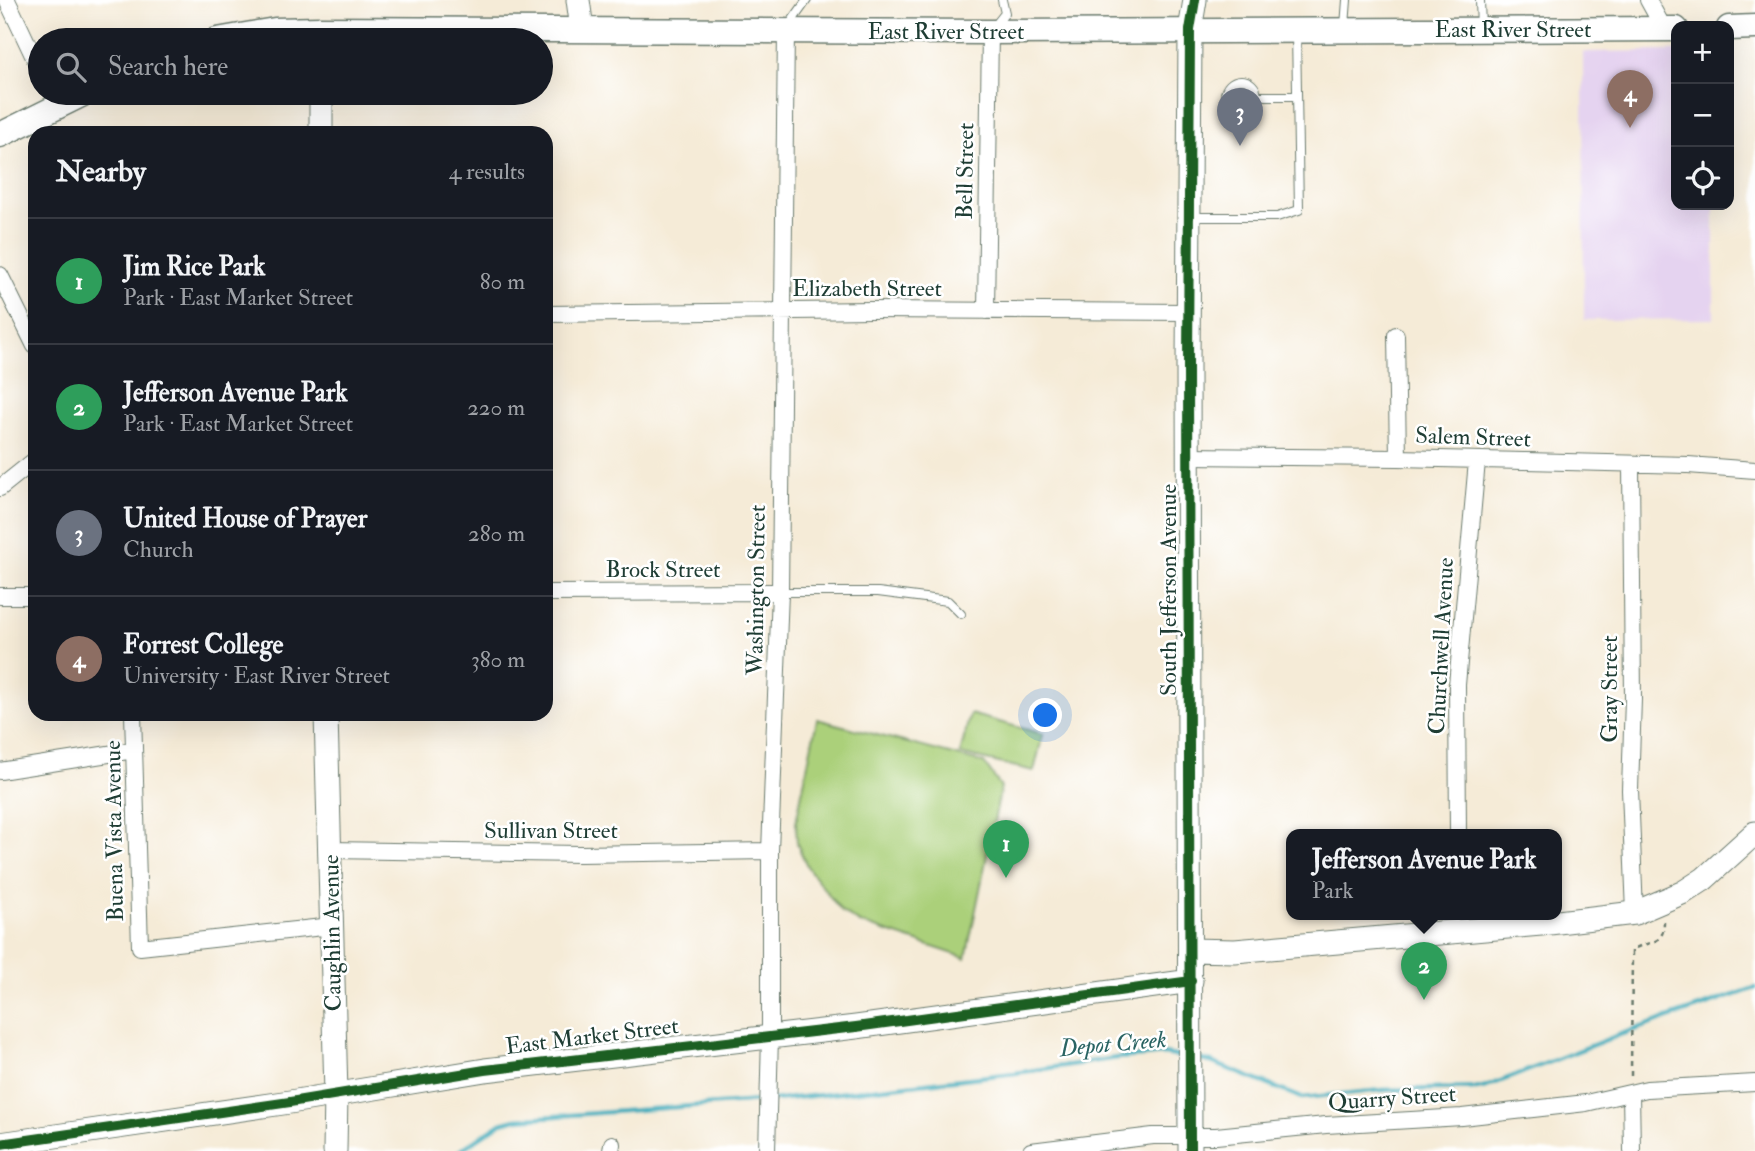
<!DOCTYPE html>
<meta charset="utf-8">
<style>
:root{--surface:#171b24;--page:#20242c;--text:#f1f3f6;--muted:#9ea1a6;--line:#363941;--accent:#8c9099}
body{margin:0;font-family:"IM FELL Double Pica",serif;background:var(--page);color:var(--text)}
.controls{position:absolute;right:21px;top:21px;display:grid;overflow:hidden;border-radius:14px;box-shadow:0 7px 28px #0002}
.controls button{width:63px;height:63px;display:grid;place-items:center;padding:0;border:0;border-bottom:2px solid var(--line);background:var(--surface);color:var(--text);font:35px sans-serif}
.you{position:absolute;left:1046px;top:716px;width:24px;height:24px;margin:-18px;border:5px solid #fff;border-radius:50%;background:#1a73e8;box-shadow:0 0 0 10px #1a73e833}
.badge{display:grid;place-items:center;width:46px;height:46px;border-radius:50%;background:var(--accent);color:#fff;font-size:23px;font-weight:700}
.pin{position:absolute;translate:-50% -58px;filter:drop-shadow(0 2px 4px #0008)}
.pin::after{content:'';position:absolute;top:37px;width:24px;height:21px;background:inherit;clip-path:polygon(0 0,100% 0,50% 100%)}
.popup{position:absolute;left:1286px;top:829px;width:276px;height:91px;box-sizing:border-box;display:grid;place-content:center;border-radius:14px;background:var(--surface);filter:drop-shadow(0 2px 5px #0005);font-size:23px;white-space:nowrap;color:var(--muted)}
.popup b{font-size:26px;color:var(--text)}
.popup::after{content:'';position:absolute;left:50%;top:100%;margin-left:-14px;border:14px solid transparent;border-top-color:var(--surface)}
.list{margin:0;padding:0;list-style:none}
h2{display:flex;justify-content:space-between;align-items:center;height:91px;margin:0;padding:0 28px;font-size:30px}
h2 small{font-size:23px;font-weight:400;color:var(--muted)}
.list li{display:grid;grid-template-columns:46px 1fr auto;gap:21px;align-items:center;box-sizing:border-box;height:126px;padding:0 28px;border-top:2px solid var(--line)}
.list b{display:block;font-size:26px;white-space:nowrap}
.list p{margin:0;font-size:23px;white-space:nowrap;color:var(--muted)}
.list em{font-size:23px;font-style:normal;color:var(--muted)}
.icon{flex:none;width:38px;height:38px;fill:none;stroke:currentColor;stroke-width:2;stroke-linecap:round;stroke-linejoin:round}
.map{position:relative;flex:none;width:1755px;height:1151px;overflow:hidden}
.search{position:absolute;background:var(--surface);box-shadow:0 7px 28px #0002;left:28px;top:28px;width:525px;height:77px;display:flex;align-items:center;gap:18px;box-sizing:border-box;padding:0 24px;border-radius:38px;color:var(--muted);font-size:26px}
.panel{position:absolute;background:var(--surface);box-shadow:0 7px 28px #0002;left:28px;top:126px;width:525px;height:595px;border-radius:21px}
.map>svg:first-child{display:block}
</style>
<div class="map">
<svg width="1755" height="1151" viewBox="0 0 1755 1151">
<rect width="100%" height="100%" fill="#fff"/>
<filter id="ink" filterUnits="userSpaceOnUse"><feTurbulence type="fractalNoise" baseFrequency=".0143" numOctaves="2"/><feDisplacementMap in="SourceGraphic" scale="14" xChannelSelector="R" yChannelSelector="G"/><feConvolveMatrix kernelMatrix="1 2 1 2 8 2 1 2 1" color-interpolation-filters="sRGB"/></filter>
<filter id="wash" filterUnits="userSpaceOnUse"><feTurbulence type="fractalNoise" baseFrequency=".00686" numOctaves="4" result="noise"/><feDisplacementMap in="SourceGraphic" scale="28" xChannelSelector="R" yChannelSelector="G"/><feGaussianBlur stdDeviation="1.57" result="paint"/><feColorMatrix in="noise" values="0 0 0 0 0 0 0 0 0 0 0 0 0 0 0 0 0 1.4 0 .05"/><feComposite in="paint" operator="in"/></filter>
<g filter="url(#wash)">
<rect width="100%" height="100%" fill="#f5ebd7"/>
<path fill="#e5d3f0" d="M1676,51V205H1714V319L1584,320L1583,52Z"/>
<path fill="#abd07a" stroke="#658657" stroke-width="2" d="M970,714L1043,734L1034,771L960,754Z
M817,719L984,763L1001,787L966,958L860,923L842,912L808,868L797,844L796,822Z"/>
<g fill="none" stroke-linecap="round" stroke-linejoin="round">
<path stroke="#3dacbb" stroke-width="4.5" d="M1197,1059L1211,1062L1302,1098L1383,1090L1483,1088L1616,1036L1755,988
M459,1151L501,1123L516,1119L785,1099L1015,1073L1117,1058L1164,1054L1182,1057"/>
</g>
</g>
<g filter="url(#ink)">
<g fill="none" stroke-linecap="round" stroke-linejoin="round">
<defs>
<path id="lane" d="M1480,0L1481,29
M1345,26L1347,0
M994,27L1005,13L1002,0
M787,28L807,0
M1225 96a16 16 0 1 1 32 0a16 16 0 1 1-32 0Z
M1258,96H1297
M1189,217H1277L1299,210L1296,32
M780,592H878L948,601L961,614"/>
<path id="street" d="M7,0L40,70
M1648,0L1664,29
M0,275L35,346
M986,311L990,32
M546,314L872,310L1188,312
M1396,335L1398,458
M1188,456L1398,458L1688,465L1755,470
M1631,464L1633,699L1630,790L1635,913
M0,488L35,460
M546,593L780,592
M0,596H35
M133,714L140,947L332,926
M0,771L134,750
M1458,834L1457,685L1477,461
M330,850L580,854L770,851
M1631,1093L1632,1151
M611,1151L612,1144
M767,1151L770,1036V851L780,592L786,30
M1031,1151L1153,1136H1216L1326,1125L1462,1117L1586,1103L1647,1089L1755,1083"/>
<path id="secondary" d="M578,0L582,29
M321,93V133
M326,714L336,1094L335,1151
M1191,950L1235,951L1541,924L1635,913L1684,892L1704,879L1755,833
M0,1144L290,1102L485,1070L856,1027L1191,981
M1190,1151L1188,366L1190,30L1195,0"/>
<path id="primary" d="M1729,28L1755,27
M217,40L275,30L320,29L990,32L1676,29
M0,135L85,93"/>
</defs>
<use href="#lane" stroke="#6a7a6d" stroke-width="10"/>
<use href="#street" stroke="#6a7a6d" stroke-width="18"/>
<use href="#secondary" stroke="#6a7a6d" stroke-width="25"/>
<use href="#primary" stroke="#6a7a6d" stroke-width="27"/>
<path stroke="#6a7a6d" stroke-width="2.5" stroke-dasharray="5 5" stroke-linecap="butt" d="M1631,1076L1632,950C1649,939 1664,948 1664,921"/>
<use href="#lane" stroke="#fff" stroke-width="8"/>
<use href="#street" stroke="#fff" stroke-width="16"/>
<use href="#secondary" stroke="#fff" stroke-width="23"/>
<use href="#primary" stroke="#fff" stroke-width="24"/>
<defs>
<path id="cycleway" d="M0,1144L290,1102L485,1070L856,1027L1191,981
M1190,1151L1188,366L1190,30L1195,0"/>
</defs>
<use href="#cycleway" stroke="#fff" stroke-width="15"/>
<use href="#cycleway" stroke="#1b5e20" stroke-width="10"/>
</g>
</g>
<g text-anchor="middle" dominant-baseline="central" stroke-width="5" stroke-linejoin="round" paint-order="stroke">
<g font-size="23" fill="#1f3d34" stroke="#fff">
<text x="1513" y="29">East River Street</text>
<text x="946" y="31">East River Street</text>
<text transform="translate(965 171) rotate(-89)">Bell Street</text>
<text x="867" y="288">Elizabeth Street</text>
<text transform="translate(1473 437) rotate(2)">Salem Street</text>
<text x="663" y="569">Brock Street</text>
<text transform="translate(756 590) rotate(-89)">Washington Street</text>
<text transform="translate(1168 590) rotate(-90)">South Jefferson Avenue</text>
<text transform="translate(1441 646) rotate(-87)">Churchwell Avenue</text>
<text transform="translate(1609 689) rotate(-90)">Gray Street</text>
<text x="551" y="830">Sullivan Street</text>
<text transform="translate(114 831) rotate(-91)">Buena Vista Avenue</text>
<text transform="translate(332 933) rotate(-91)">Caughlin Avenue</text>
<text transform="translate(592 1036) rotate(-7)">East Market Street</text>
<text transform="translate(1392 1098) rotate(-4)">Quarry Street</text>
</g>
<g font-size="24" font-style="italic" fill="#2a6463" stroke="#fff">
<text transform="translate(1113 1044) rotate(-5)">Depot Creek</text>
</g>
</g>
</svg>
<div class="controls">
<button>+</button>
<button>−</button>
<button><svg class="icon" aria-label="locate" viewBox="0 0 24 24"><circle cx="12" cy="12" r="6"/><path d="M12 2v4M12 18v4M2 12h4M18 12h4"/></svg></button>
</div>
<div class="you"></div>
<div class="pin badge" style="left:1006px;top:878px;background:#2e9e5b">1</div>
<div class="pin badge" style="left:1424px;top:1000px;background:#2e9e5b">2</div>
<div class="popup"><b>Jefferson Avenue Park</b>Park</div>
<div class="pin badge" style="left:1240px;top:146px;background:#6b7280">3</div>
<div class="pin badge" style="left:1630px;top:128px;background:#8d6e63">4</div>
<div class="search"><svg class="icon" aria-label="search" viewBox="0 0 24 24"><circle cx="10" cy="10" r="6"/><path d="M15 15l6 6"/></svg>Search here</div>
<section class="panel">
<h2>Nearby<small>4 results</small></h2>
<ul class="list">
<li><span class="badge" style="background:#2e9e5b">1</span><div><b>Jim Rice Park</b><p>Park · East Market Street</p></div><em>80 m</em></li>
<li><span class="badge" style="background:#2e9e5b">2</span><div><b>Jefferson Avenue Park</b><p>Park · East Market Street</p></div><em>220 m</em></li>
<li><span class="badge" style="background:#6b7280">3</span><div><b>United House of Prayer</b><p>Church</p></div><em>280 m</em></li>
<li><span class="badge" style="background:#8d6e63">4</span><div><b>Forrest College</b><p>University · East River Street</p></div><em>380 m</em></li>
</ul>
</section>
</div>
